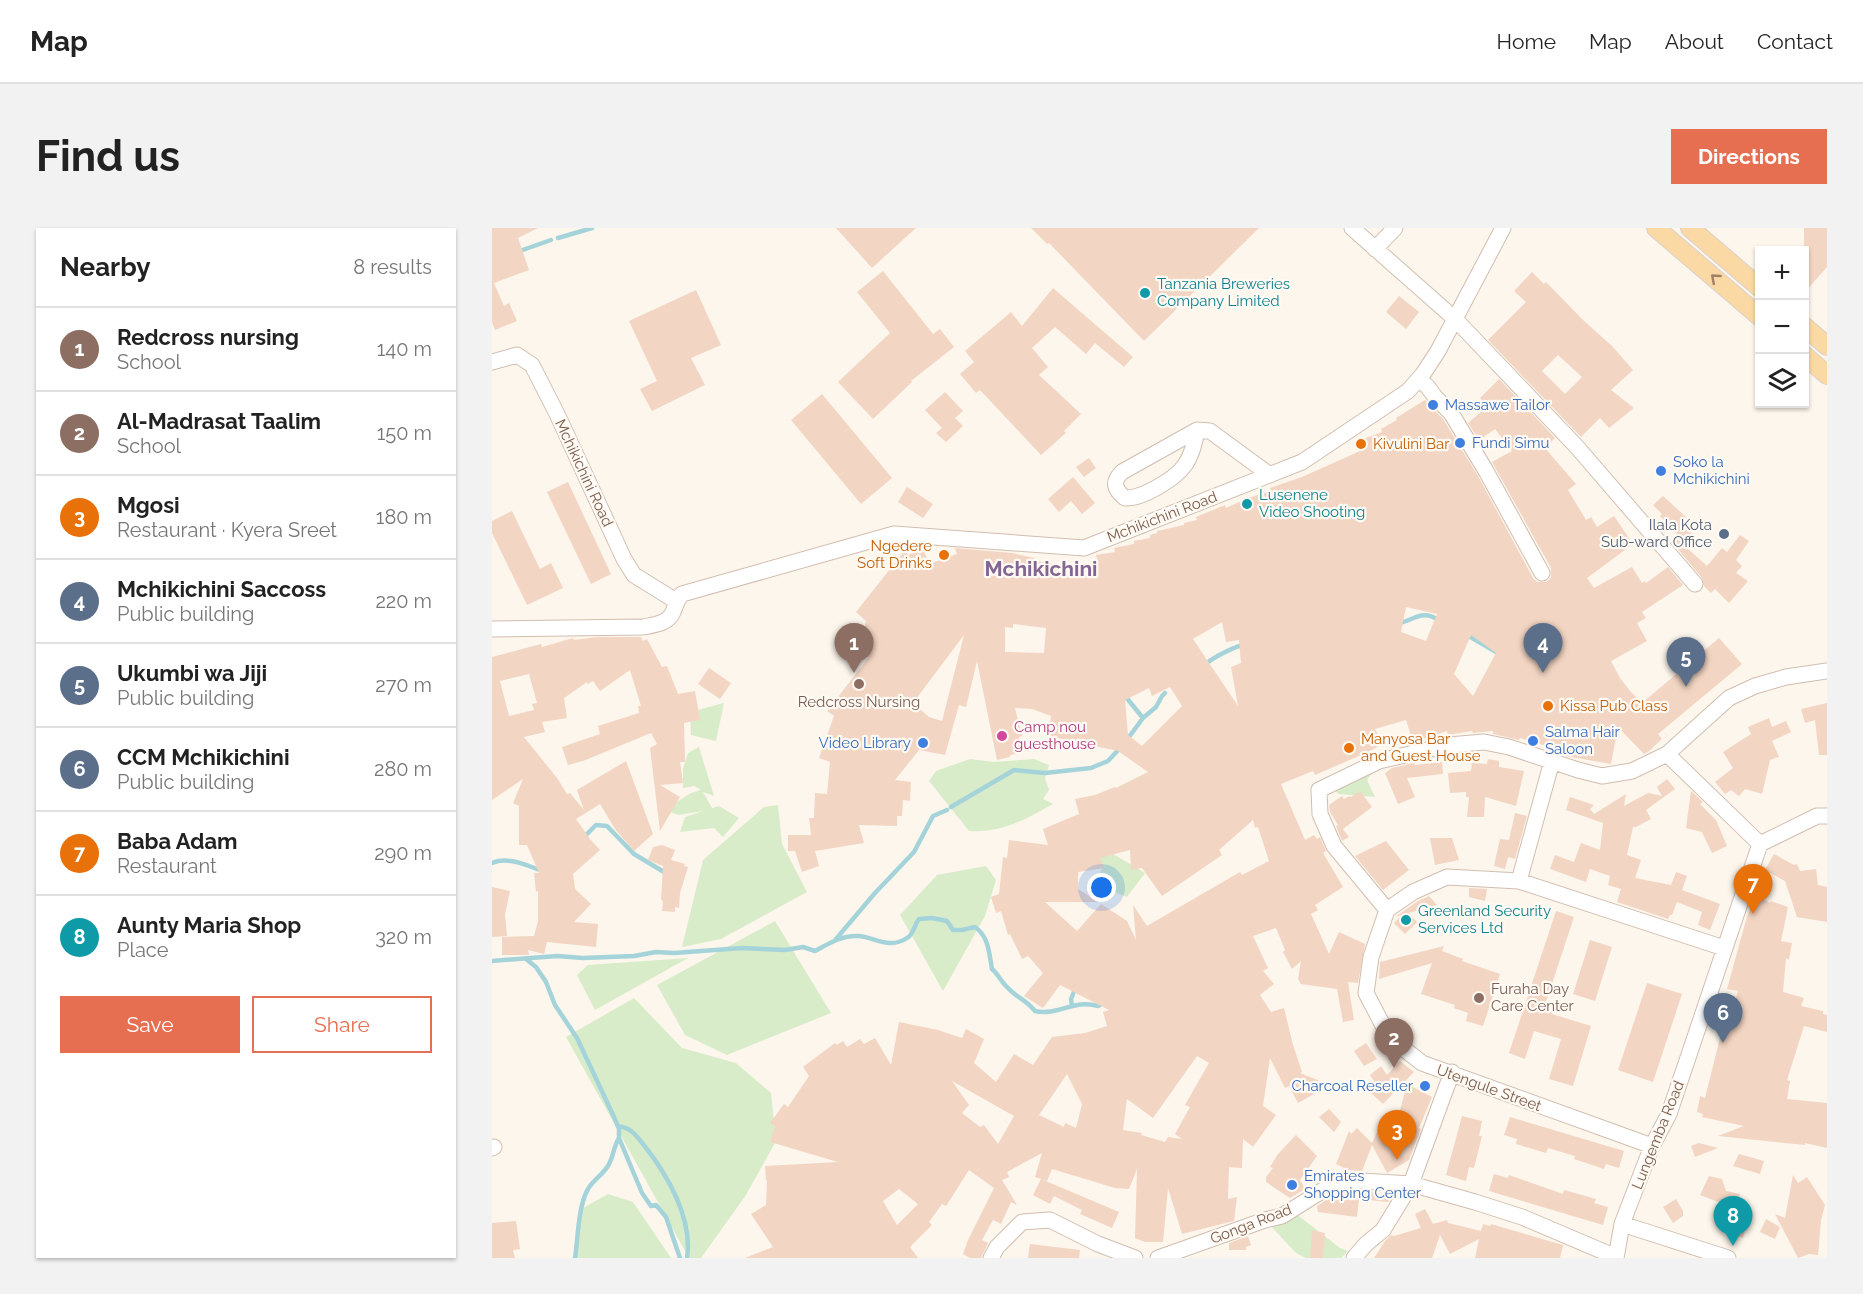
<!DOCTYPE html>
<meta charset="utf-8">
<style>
:root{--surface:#fff;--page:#f2f2f2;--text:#222;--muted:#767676;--line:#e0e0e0;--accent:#e76f51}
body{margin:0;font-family:Raleway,sans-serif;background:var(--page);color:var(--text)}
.controls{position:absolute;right:18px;top:18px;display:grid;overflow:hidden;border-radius:0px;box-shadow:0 2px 4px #0004}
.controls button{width:54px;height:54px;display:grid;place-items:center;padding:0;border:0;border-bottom:2px solid var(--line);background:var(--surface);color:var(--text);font:30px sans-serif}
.you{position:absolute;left:610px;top:660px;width:21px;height:21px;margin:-15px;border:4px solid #fff;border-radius:50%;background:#1a73e8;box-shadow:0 0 0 9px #1a73e833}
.badge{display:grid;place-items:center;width:39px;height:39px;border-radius:50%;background:var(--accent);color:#fff;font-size:20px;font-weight:700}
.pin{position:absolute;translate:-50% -50px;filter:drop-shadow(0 2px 3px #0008)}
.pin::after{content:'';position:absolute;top:32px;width:21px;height:18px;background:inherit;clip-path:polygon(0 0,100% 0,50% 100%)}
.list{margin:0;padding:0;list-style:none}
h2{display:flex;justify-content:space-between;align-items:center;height:78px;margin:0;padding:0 24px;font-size:26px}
h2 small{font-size:20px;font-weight:400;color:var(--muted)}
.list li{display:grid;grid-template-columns:39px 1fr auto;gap:18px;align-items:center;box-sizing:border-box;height:84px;padding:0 24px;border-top:2px solid var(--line)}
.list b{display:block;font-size:22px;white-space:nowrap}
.list p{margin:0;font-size:20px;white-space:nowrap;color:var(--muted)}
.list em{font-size:20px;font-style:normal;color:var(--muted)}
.actions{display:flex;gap:12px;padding:18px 24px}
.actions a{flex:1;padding:14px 0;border:2px solid var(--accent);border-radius:0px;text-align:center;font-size:21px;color:var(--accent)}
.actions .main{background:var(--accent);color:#fff}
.icon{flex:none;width:33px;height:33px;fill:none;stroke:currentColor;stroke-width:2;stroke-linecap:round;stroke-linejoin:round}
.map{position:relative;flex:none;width:1335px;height:1030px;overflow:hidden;border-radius:0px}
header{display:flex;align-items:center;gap:36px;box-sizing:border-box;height:84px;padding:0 30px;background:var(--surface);border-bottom:2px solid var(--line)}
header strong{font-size:28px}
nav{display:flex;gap:33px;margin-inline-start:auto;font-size:21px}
.intro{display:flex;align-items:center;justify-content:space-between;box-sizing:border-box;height:144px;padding:0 36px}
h1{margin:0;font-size:42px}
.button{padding:15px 27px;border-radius:0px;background:var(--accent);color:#fff;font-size:21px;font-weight:700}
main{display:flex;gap:36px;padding:0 36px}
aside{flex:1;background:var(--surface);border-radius:0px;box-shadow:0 2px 4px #0004}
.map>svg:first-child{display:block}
</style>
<header>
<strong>Map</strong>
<nav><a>Home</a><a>Map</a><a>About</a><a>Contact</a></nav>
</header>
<div class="intro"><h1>Find us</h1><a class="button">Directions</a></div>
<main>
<aside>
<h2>Nearby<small>8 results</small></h2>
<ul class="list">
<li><span class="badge" style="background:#8d6e63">1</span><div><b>Redcross nursing</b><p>School</p></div><em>140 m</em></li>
<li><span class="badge" style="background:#8d6e63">2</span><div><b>Al-Madrasat Taalim</b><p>School</p></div><em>150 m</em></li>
<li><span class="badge" style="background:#e8710a">3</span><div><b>Mgosi</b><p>Restaurant · Kyera Sreet</p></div><em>180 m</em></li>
<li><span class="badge" style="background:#5c6f8a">4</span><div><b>Mchikichini Saccoss</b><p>Public building</p></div><em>220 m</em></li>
<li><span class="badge" style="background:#5c6f8a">5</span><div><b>Ukumbi wa Jiji</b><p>Public building</p></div><em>270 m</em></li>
<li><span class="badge" style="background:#5c6f8a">6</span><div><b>CCM Mchikichini</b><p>Public building</p></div><em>280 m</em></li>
<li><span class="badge" style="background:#e8710a">7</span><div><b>Baba Adam</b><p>Restaurant</p></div><em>290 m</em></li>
<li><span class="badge" style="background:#0f9aa8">8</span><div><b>Aunty Maria Shop</b><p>Place</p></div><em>320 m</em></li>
</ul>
<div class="actions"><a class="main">Save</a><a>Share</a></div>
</aside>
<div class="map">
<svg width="1335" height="1030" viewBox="0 0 1335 1030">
<rect width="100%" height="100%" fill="#fdf6ec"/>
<path fill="#d8ecc9" d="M232,475L224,513L199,507L198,484Z
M207,519L222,568L211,564L220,580L227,578L247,590L231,609L222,600L188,604L193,589L211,583L187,587L172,582L199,565L209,562L202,558L191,560V541L196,525Z
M478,531L502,534L542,531L557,537L553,550L557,562L551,571L561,576C533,592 509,605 477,603L437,553L444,543Z
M880,545L875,552L883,569L847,566L841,561Z
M286,577L290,616L315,664L229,711L190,719L211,632L272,579Z
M603,615L653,645L635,669L606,657L610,638Z
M494,638L504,652L493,688L451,763L408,687L445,647Z
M283,693L339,785L235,827L193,807L165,757Z
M196,730L103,782L85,747L96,737Z
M142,770L190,820L244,835L279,865L284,913L254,967L209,1030H197L74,809Z
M116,966L141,974L179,1030H83L89,981Z
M794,978L848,1020L856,1023L849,1030H814L804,1025L776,995Z"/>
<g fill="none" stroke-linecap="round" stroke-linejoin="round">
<path stroke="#a5d3da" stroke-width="4.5" d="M66,10L100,0
M25,24L59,12
M907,395C922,392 931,381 946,392
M975,407L1004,424
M714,436C720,430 745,417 753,417
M633,468L651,490
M634,513L651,490L664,479L670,468L673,465
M459,579L522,542L553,545L599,540L616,533L628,520
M92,609L104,597L115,598L142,626L172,644
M0,635C17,628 35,638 51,643
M344,711L383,665L422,624L441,588L455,582
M34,731L44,739L54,754L63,777L85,810L122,889L127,901V910L150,965L159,978L164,977L174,989L188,1030
M0,733L65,728L91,730L142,728L164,724L182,725L250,720L293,722L311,719L323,723C336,716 350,707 366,708C383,709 397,722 415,710C422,706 422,697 427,691L440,690L455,693L461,702H470L483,699C497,709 497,725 500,741C507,747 509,754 516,760C524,769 534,772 543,783C566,788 582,771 606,778L613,774
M580,777L579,771L584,759
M126,898C139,900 143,906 151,916C175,946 201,990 195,1030
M83,1030C86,1011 86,978 96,961C101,952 113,945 117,936C122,927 121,920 127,910"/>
</g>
<path fill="#f3d5c3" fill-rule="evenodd" d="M0,0H46L26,10L37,42L2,55L12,78L17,75L25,93L3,102L0,94Z
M344,0H424L380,40Z
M539,0H767L652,113L557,15L555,16Z
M1312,0H1335V39L1312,65Z
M391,43L441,106L448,101L462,119L419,153L420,154L381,191L346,154L398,105L365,64Z
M1040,44L1052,56L1054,54L1091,92L1120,118L1141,142L1119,162L1142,180L1117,200L1108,190L1089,209L996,112L1034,74L1022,63ZM1066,127L1090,149L1073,166L1050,143Z
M561,60L641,129L632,139L603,115L594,126L563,99L540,120L556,139L547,147L589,186L572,203L574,205L549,227L488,162L484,165L468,146L482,134L473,123L519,84L530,98Z
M204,62L229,117L199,130L213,157L160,183L148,161L165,153L137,93Z
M907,68L927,84L914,101L894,84Z
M1007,151L1063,210L1053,220L1084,256L1076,262L1094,292L1099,289L1105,299L1122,288L1141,316L1095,350L1102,360L1140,339L1150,355L1153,353L1154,355L1176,339L1191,357L1150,384L1154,390L1145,395L1155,413L1119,433L1128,450L1138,463L1150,475L1227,410L1250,436L1166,506L1170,511L1156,524L1152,526L1126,499L1119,536L1074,528L1061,523V520L1028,510L1027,512L1001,506V503L981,505L980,503L956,507L955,503L921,514L914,492L883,501L891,516L876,524L823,547L821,543L789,556L813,612L822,607L825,611L828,609L834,623L831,625L851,659L823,677L826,682L819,686L837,726L847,704L873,716L866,755L856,754L862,792L851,794L845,761L809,756L806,751L809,733L800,741L791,724L793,722L784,700L761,708L776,740L771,743L782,756L768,767L779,784L792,780L801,817L810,844L808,845L838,857L806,875L797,858L793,860L778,830L771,878L784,887L761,919L751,911L750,940L737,939L736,971L745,969L742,993L690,1006L676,960L671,1014H653L643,1010L645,941L637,961L623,960L560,941L555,953L543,949L550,925L515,944L517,949L510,952L525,977L519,974L509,996L501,992L490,1012L496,1015L489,1030H478L471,1026L476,1012L502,960L477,942L454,978L450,976L437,994L440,997L418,1019L426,1030H253L281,1019L259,986L274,977L275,952H274L273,938L346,934L278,914L283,898L278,895L292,876L296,879L317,848L311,839L343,815L345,817L351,813L355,819L368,811L372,816L383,810L399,837L407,794L446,802L470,810L474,801L492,811L482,835L504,854L522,826L541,837L560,809L593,805L615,798L611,784L617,782L568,757L551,780L532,768L551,745L536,728L530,731L518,706L516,707L509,683L504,685L499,669L507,666L511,629L515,630L517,612L556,617L551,601L587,586L583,571L603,567L623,559L624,560L656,544L626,523L556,508L559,488L540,481L523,480L530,508L527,509L530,522L523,524V526L518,527V529L505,532L485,433L474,479L467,477L453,527L427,522L403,552L419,554L418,573L411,572L410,588H405V598L367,597L372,615L323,623L327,638L310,644L303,623H296V607H319L317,590H322L323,565L335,566L338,534L327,530L342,488L335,483L377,429L370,427L372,421L368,420L374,393L364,384L414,321L416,327L431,321L437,336L465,326L463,320L520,325L542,330L541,333L574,337L606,335L604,327L623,324L622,320L642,316V313L658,310V307L665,305V303L692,297V295L705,292L704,289L733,277L734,280L756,270L779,263L778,260L810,249L868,223L865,215L872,213L871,211L890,204L889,201L905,192L904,190L933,172L951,191L986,248L1041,350L1045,354H1054L1059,350V340L1000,234L1020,223L1003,201L987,212L976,195L996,178L988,170ZM914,379L945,386L934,413L909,404ZM730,394L734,414L747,412L749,435L739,439L746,478L701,411ZM521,396L554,400L552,425L513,424V399L521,400ZM472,407L450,493L437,489L421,475ZM979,407L1004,425L981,468L962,446ZM678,459L690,478L650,518L636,507L633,472L657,460L660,468ZM761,592L763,600L766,599L777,633L750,647L748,644L655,698L641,677L644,712L635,693L609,676L585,703L553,674H607L586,661V644L612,640L608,630L638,622L639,642L650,640L670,668L730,627L727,622ZM705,828L717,835L693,877L698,879L683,906L690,911L676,909L673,914L649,907L650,905L631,902L635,871L661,890ZM575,846L590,876L584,900L573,895L572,899L547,887ZM460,853L522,888L506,916L492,897L488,899L470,885L477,877ZM407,961L426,976L405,997L391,973Z
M453,164L471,183L463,190L471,198L454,214L444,205L450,200L433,182Z
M330,166L400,250L369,276L299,192Z
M597,230L604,240L592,249L584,239Z
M581,249L603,275L590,286L579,273L567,284L556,271Z
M76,254L119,346L99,356L55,264Z
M415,259L441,276L431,290L406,274Z
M1171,268L1194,289L1191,294L1200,304L1191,313L1168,288L1170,286L1161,277Z
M20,283L48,341L59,335L71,360L35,377L0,305V293Z
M1248,307L1257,313L1244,332L1250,338L1244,345L1256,353L1237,375L1223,361L1219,365L1212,358L1210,350L1181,315L1186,312L1215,338L1230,320L1235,324Z
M106,409H149L151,413L155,411L170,439L175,438L186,466L203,463L208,492L192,495L193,534H188L191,555L168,557L188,569L168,603L158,520L165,516L159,505L91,533L76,537L70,519L108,506L106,498L147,485L146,478H149L138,442L108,463L101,453L96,456L95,454L72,470L75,490L50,494L53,504L32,509L65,550L75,566L78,565L92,582L85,562L134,533L161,606L142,623L123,601L108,576L84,591L98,611L108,622L81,646L83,661L99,676L82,694L106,696L104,719L55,714L52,726L36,722L37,727H10V709L42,708L46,693V663L44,664L42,645H47L35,617H27V578L21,575L31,551L0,572V429L49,416L50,419L81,410L82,412ZM37,446L45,475L40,476L42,482L17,488L8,453Z
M217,440L239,455L228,471L206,456Z
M1335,475V527H1327L1323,492L1313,495L1309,481Z
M1277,490L1280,499L1294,493L1299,504L1280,513L1287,529L1278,532L1270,566L1253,561L1247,568L1239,562L1233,566L1223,554L1241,540L1231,524L1259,506L1256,499Z
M996,531L1007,533V539L1032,543L1024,578L993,569L992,589H975L977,569H974V564L958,565L956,545L979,543L980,535L995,536Z
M950,534L951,546L915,550L923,569L906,576L893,545L900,540L922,535L923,537Z
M1175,551L1183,561L1154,582L1159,591L1144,599H1141L1135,627L1149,632L1143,650L1179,657L1184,644L1195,648L1190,662L1228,676L1218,702L1206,697L1210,684L1185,674L1180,687H1178L1176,691L1125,674L1129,661L1116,657L1118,648L1098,641L1094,654L1058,641L1063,627L1082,634L1089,615L1108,622L1111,595L1074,582L1078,569L1102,577L1098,581L1102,586L1134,566L1132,578L1156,565L1170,568L1165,559Z
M868,563L880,579L851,601L857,609L850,613L844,598L846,597L838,584L837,577L850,568L852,571L858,568L859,569Z
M1199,563L1211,574L1208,576L1224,592L1235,618L1220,625L1210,604L1194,600Z
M1023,585L1035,588L1023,631L1016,629L1013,641L1002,638L1008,611L1017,612Z
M938,610H960L967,632L943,637Z
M894,613L917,642L891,662L863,628Z
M170,617L183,622L179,632L193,636L192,638L196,639L188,665L187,680L183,679V684L170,683L171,674L169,671L171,638L156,632L161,619Z
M1282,626L1302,637L1305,636L1308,643L1324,641L1326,657L1335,659V694L1305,689L1293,653L1273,642Z
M0,659L18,663L13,686L15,708L0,709Z
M977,660L995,661L993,673L977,669Z
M937,668L945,677L917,685L925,694L913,706L902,695L910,687L903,689L926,673Z
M1269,670L1278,675L1279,673L1296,679L1289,713L1300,715L1297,732L1294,730L1291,764L1312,770L1309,778L1331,783V786L1335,787V804L1312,798L1295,852L1298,853L1295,871L1335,875V920L1313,915V917L1226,908L1252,898L1210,889L1211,886L1205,884L1208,868L1213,870L1229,806L1233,807L1246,763L1235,761L1254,692L1262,672L1266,674Z
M1064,683L1082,689L1054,774L1063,777L1060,786L1099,798L1081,858L1057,851L1069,811L1042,803L1033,831L1017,825Z
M1098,712L1120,719L1103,773L1081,766Z
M952,718L950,723L971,731L970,733L1008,746L991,798L974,793L976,785L962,780L963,777L929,766L940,735L887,751L888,734Z
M1155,755L1190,766L1161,854L1126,842Z
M874,815L885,831L872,838L862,823Z
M908,833L922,844L891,876L879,865L885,858L878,847L889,838L895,847Z
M915,856L940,869L927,900L929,901L917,932L895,945L880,917L870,943L856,942L844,936L857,903L859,906L865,900L880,915L886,902L901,909Z
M837,881L849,894L842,904L827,889Z
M970,888L990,893L987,908H990L982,940L977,939L974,953L954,947Z
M1018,889L1132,923L1127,940L1114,936L1112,941L1082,931L1083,928L1056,920L1054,925L1024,916L1025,911L1012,907Z
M804,907L825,928L808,952L813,961L798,970L774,954V949L781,940L778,939L786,926Z
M1207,915L1226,920L1203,929L1199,918Z
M1247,926L1272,933L1268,946L1241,938Z
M1002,946L1016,950L1017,947L1071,966L1072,962L1104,971L1102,975L1116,979L1111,997L997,963Z
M1301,947L1306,955L1315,949L1333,977L1329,992L1326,1027L1317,1026L1306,1030L1283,986L1293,990Z
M1217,948L1230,951L1234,963L1248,966L1245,974L1252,976L1246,993L1230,988L1234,977L1208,967Z
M549,951L627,984L620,1000L588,986L590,982L562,968L558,976L541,967Z
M854,962L879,963L898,972L896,974L867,971L865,989L826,984L825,978L837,970H853Z
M1184,971L1191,983V988L1181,995L1171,979Z
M933,981L941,996L955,992L956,995L989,1003L991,996L998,998L999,996L1071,1017L1068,1030H983L987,1011L958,1026L948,1007L940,1030H882L893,1013L899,1007L902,1008L929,1000L923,986Z
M1274,991L1288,999L1283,1011L1268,1004Z
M1237,992L1254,998L1251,1010L1233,1004Z
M24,993L28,1021L21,1022L23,1030H0V995Z
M820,1002L833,1005L831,1030H818Z
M756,1008L759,1017L754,1019V1022H737V1015Z
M538,1016L588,1022L587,1030H536Z"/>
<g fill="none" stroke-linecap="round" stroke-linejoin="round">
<defs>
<path id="minor" d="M860,0L963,91L1085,219L1203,356
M883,21L903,0
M0,134L25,127L40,137L65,186L132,331L142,347L184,373
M926,152L935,158L944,170L959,185L994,243L1050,345
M705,202C703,214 700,227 693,237C683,251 650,271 633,270C622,261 620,254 630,244L705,202L718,203L778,247
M0,401L151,399C161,397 176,396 181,384C184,377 184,373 190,366L402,306L592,320L810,234L916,163L931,146L946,123L1011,0
M1175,526L1268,616
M1027,653L1060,533
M895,682L842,618L828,586L827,562L887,533L957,517L992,514L1017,519L1086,542L1110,548L1140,543L1175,526L1237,470L1263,458L1294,449L1335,443
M1160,918L930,835L897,809L874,765L879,729L895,682L921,664L955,649L1027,653L1232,720
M0,920L2,919
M1130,996L1236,1030
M499,1030L505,1019L530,994L558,992L606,1016L643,1030
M666,1030L773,992L790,988L844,954L853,952L919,956L983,974L1030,989L1124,1029
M862,1030L874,1016L891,1002L919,956L960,844
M1124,1030L1130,996L1160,918L1177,886L1268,616L1325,588H1335"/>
<path id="major" d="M1164,0L1268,89
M1198,0L1268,60
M1312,98L1335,118
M1312,127L1335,147"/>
</defs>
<use href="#minor" stroke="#d1beb0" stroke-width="17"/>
<use href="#major" stroke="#dad1cd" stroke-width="20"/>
<use href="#minor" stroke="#fff" stroke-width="15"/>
<use href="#major" stroke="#fbd9a5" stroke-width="18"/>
</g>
<defs><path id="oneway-chevron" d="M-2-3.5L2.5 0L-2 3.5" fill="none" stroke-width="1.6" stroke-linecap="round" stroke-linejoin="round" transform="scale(1.5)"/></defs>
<use stroke="#a18267" href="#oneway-chevron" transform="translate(1223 50) rotate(-139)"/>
<g fill="#0f9aa8" stroke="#fffaf3" stroke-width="2">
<circle cx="653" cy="65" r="6"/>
<circle cx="755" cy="276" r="6"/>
<circle cx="914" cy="692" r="6"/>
</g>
<g fill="#3f7fe0" stroke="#fffaf3" stroke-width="2">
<circle cx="941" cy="177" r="6"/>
<circle cx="968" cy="215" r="6"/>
<circle cx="1169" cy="243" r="6"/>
<circle cx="1041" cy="513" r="6"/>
<circle cx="431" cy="515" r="6"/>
<circle cx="933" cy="858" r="6"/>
<circle cx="800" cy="957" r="6"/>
</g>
<g fill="#e8710a" stroke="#fffaf3" stroke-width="2">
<circle cx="869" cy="216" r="6"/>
<circle cx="452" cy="327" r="6"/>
<circle cx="1056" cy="478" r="6"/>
<circle cx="857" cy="520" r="6"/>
</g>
<circle fill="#5c6f8a" stroke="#fffaf3" stroke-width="2" cx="1232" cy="306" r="6"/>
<g fill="#8d6e63" stroke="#fffaf3" stroke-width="2">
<circle cx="367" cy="456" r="6"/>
<circle cx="987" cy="770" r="6"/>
</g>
<circle fill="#d1479c" stroke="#fffaf3" stroke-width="2" cx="510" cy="508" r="6"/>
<g text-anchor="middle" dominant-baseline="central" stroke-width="4.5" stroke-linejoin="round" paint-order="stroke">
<g font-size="15" fill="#0d838f" stroke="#fffaf3" text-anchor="start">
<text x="665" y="56">Tanzania Breweries<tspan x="665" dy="17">Company Limited</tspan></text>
<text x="767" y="267">Lusenene<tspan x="767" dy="17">Video Shooting</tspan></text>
<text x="926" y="683">Greenland Security<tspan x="926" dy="17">Services Ltd</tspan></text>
</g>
<g font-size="15" fill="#366cbe" stroke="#fffaf3" text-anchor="start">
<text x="953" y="177">Massawe Tailor</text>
<text x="980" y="215">Fundi Simu</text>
<text x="1181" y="234">Soko la<tspan x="1181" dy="17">Mchikichini</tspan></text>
<text x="1053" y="504">Salma Hair<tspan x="1053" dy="17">Saloon</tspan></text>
<text x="419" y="515" text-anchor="end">Video Library</text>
<text x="921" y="858" text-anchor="end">Charcoal Reseller</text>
<text x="812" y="948">Emirates<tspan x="812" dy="17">Shopping Center</tspan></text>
</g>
<g font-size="15" fill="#c56008" stroke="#fffaf3" text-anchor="start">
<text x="881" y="216">Kivulini Bar</text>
<text x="440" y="318" text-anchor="end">Ngedere<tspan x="440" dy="17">Soft Drinks</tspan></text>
<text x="1068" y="478">Kissa Pub Class</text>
<text x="869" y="511">Manyosa Bar<tspan x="869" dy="17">and Guest House</tspan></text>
</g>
<g font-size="15" fill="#7a5c4d" stroke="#fffaf3">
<text transform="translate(92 245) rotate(65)">Mchikichini Road</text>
<text transform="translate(670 289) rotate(-21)">Mchikichini Road</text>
<text transform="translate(997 860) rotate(20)">Utengule Street</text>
<text transform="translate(1166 907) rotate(-68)">Lungemba Road</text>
<text transform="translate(759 996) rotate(-21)">Gonga Road</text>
</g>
<g font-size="15" fill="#4e5e75" stroke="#fffaf3" text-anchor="end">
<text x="1220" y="297">Ilala Kota<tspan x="1220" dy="17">Sub-ward Office</tspan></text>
</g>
<g font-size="15" fill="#785e54" stroke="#fffaf3">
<text x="367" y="474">Redcross Nursing</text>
<text x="999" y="761" text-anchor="start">Furaha Day<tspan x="999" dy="17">Care Center</tspan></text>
</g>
<g font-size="15" fill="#b23c85" stroke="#fffaf3" text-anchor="start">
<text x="522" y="499">Camp nou<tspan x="522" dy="17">guesthouse</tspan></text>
</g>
<g font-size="21" font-weight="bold" fill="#846695" stroke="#fffaf3">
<text x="549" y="340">Mchikichini</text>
</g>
</g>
</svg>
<div class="controls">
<button>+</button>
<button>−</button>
<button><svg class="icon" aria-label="layers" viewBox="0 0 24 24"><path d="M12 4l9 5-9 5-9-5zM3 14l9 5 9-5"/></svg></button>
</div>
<div class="you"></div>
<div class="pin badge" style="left:362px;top:445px;background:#8d6e63">1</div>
<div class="pin badge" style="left:902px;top:840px;background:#8d6e63">2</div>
<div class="pin badge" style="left:905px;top:932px;background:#e8710a">3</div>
<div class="pin badge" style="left:1051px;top:445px;background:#5c6f8a">4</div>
<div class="pin badge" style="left:1194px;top:459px;background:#5c6f8a">5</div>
<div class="pin badge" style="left:1231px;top:815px;background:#5c6f8a">6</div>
<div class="pin badge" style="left:1261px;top:686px;background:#e8710a">7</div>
<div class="pin badge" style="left:1241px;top:1018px;background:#0f9aa8">8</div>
</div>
</main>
